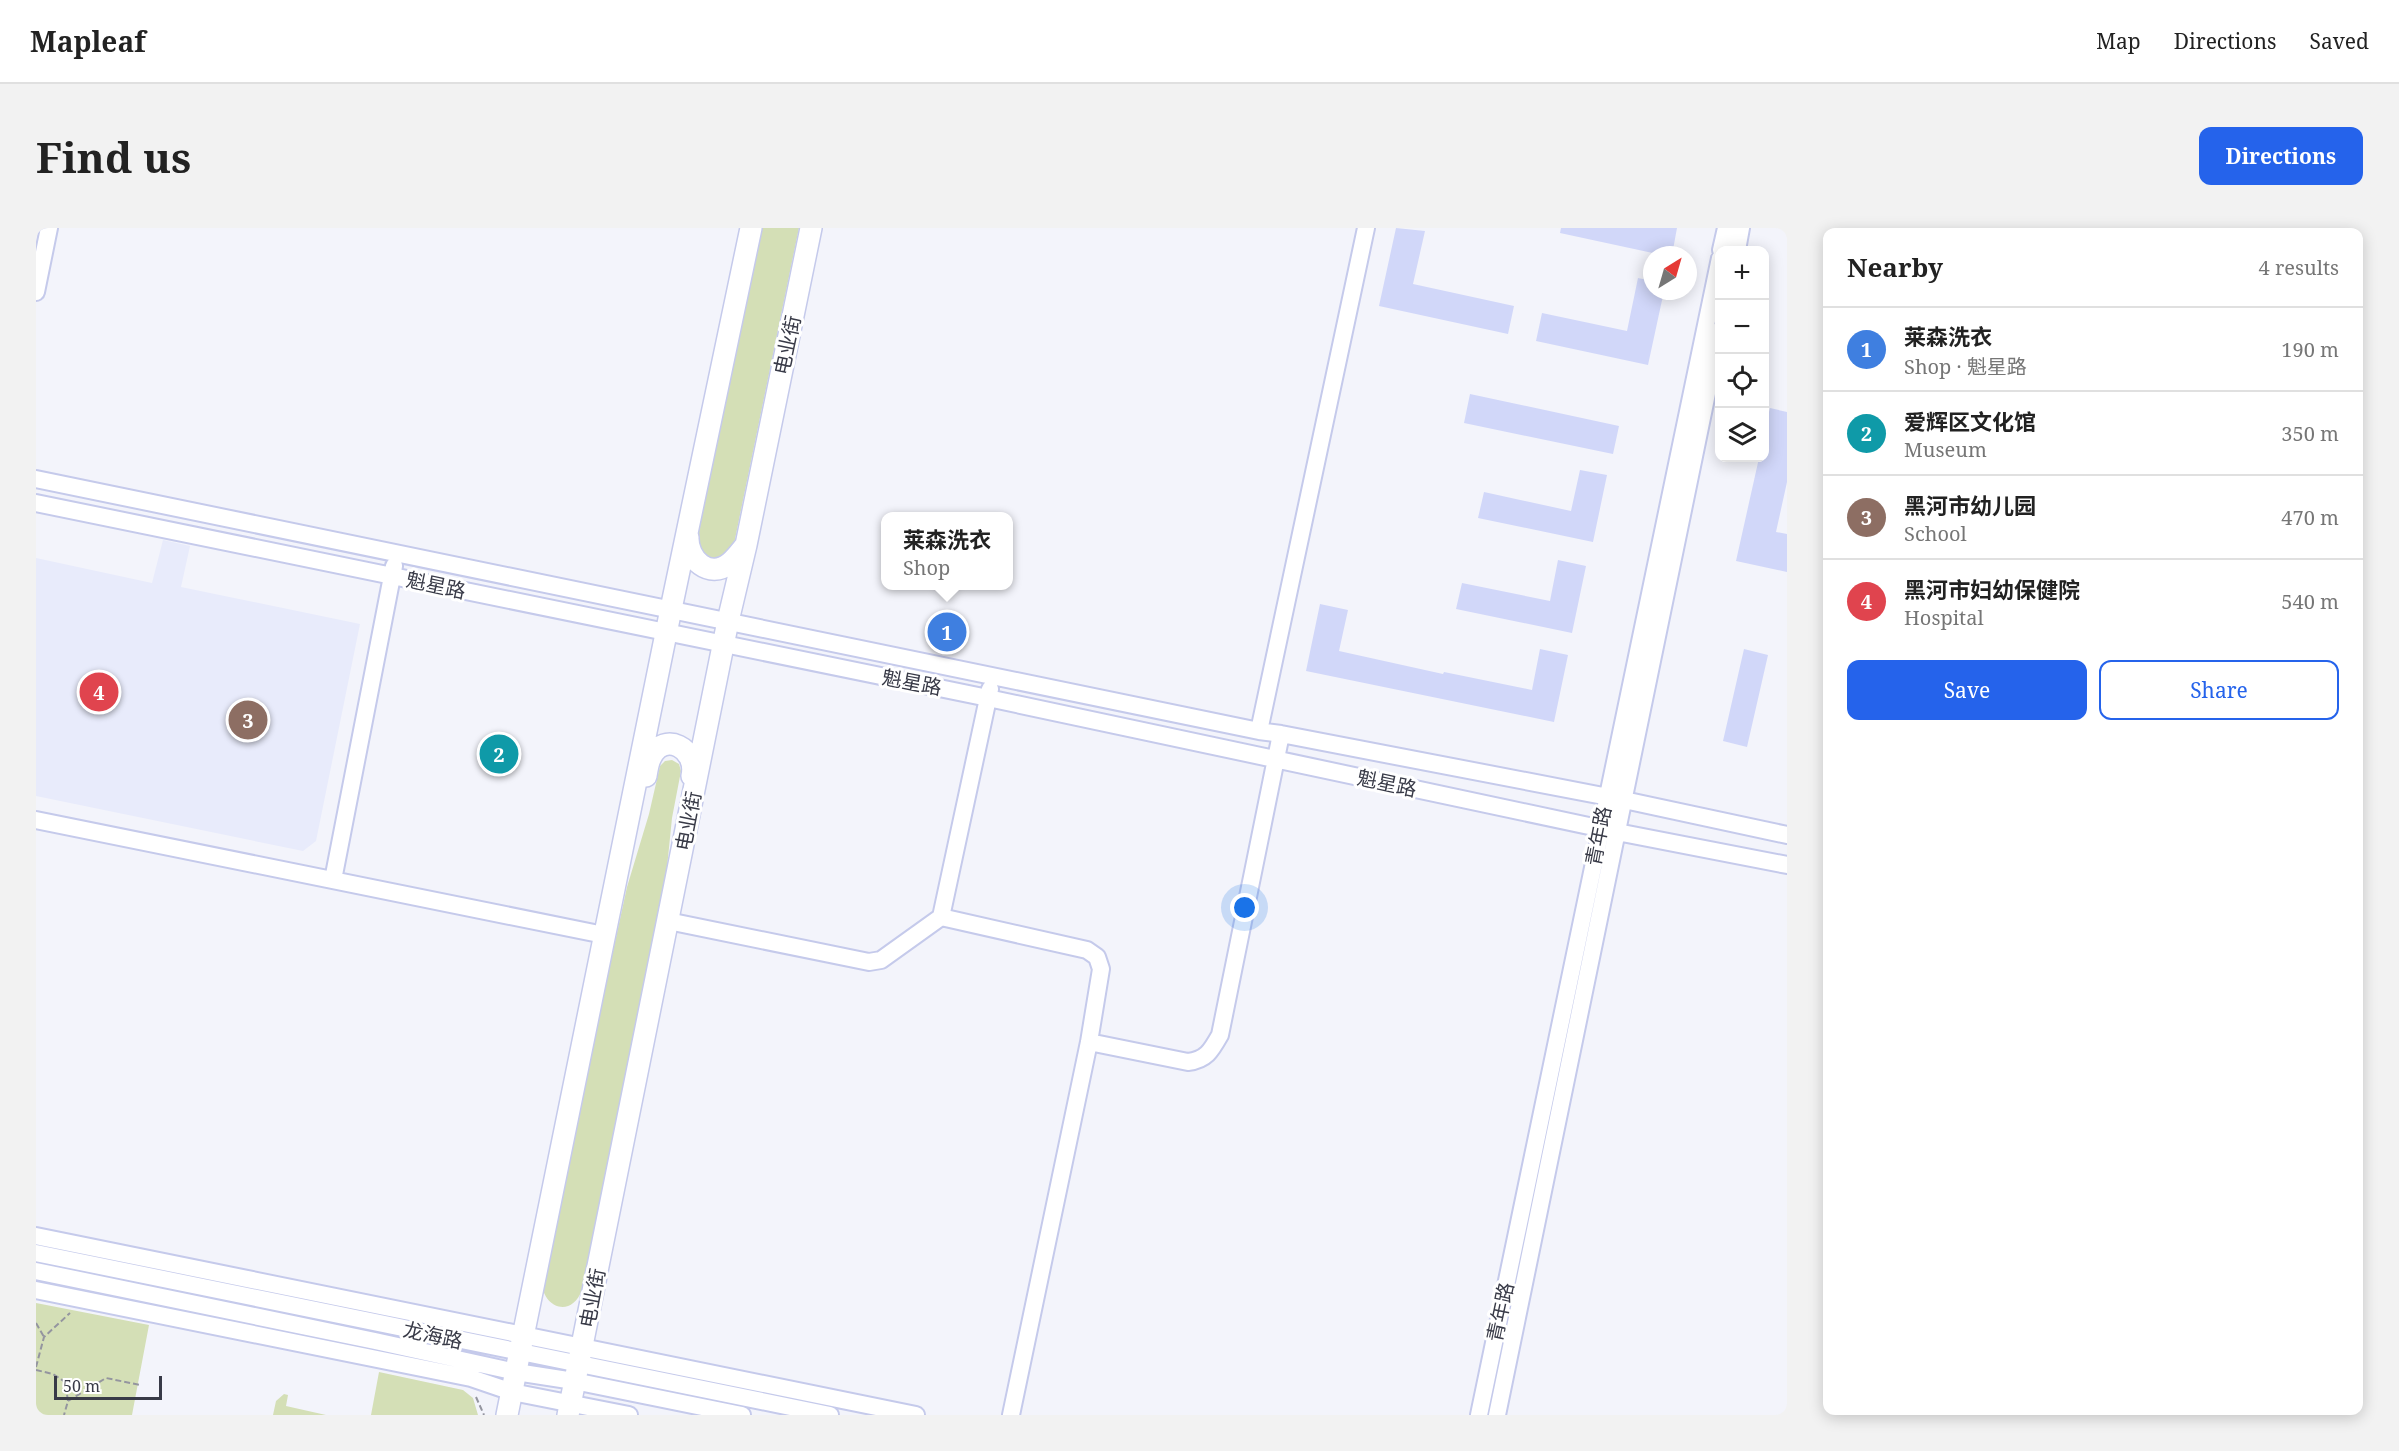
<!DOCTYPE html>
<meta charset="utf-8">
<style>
:root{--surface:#fff;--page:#f2f2f2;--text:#222;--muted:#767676;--line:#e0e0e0;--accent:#2563eb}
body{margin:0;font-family:"Noto Serif","Noto Sans SC",serif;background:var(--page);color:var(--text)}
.controls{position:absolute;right:18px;top:18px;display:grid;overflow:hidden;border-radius:12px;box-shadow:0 3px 15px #0003}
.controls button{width:54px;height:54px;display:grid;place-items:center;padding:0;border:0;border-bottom:2px solid var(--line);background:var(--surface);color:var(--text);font:30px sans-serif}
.compass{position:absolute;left:1607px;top:18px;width:54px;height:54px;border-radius:50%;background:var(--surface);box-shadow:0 3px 15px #0003;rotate:37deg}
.scale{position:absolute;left:18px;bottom:15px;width:108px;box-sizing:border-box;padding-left:6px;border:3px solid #383a47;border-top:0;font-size:16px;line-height:21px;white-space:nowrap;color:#383a47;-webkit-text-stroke:4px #fff;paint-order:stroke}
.you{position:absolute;left:1209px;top:680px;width:21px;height:21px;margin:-15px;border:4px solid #fff;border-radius:50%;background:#1a73e8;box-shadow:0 0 0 9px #1a73e833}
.badge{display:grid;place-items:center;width:39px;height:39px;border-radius:50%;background:var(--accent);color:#fff;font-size:20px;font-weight:700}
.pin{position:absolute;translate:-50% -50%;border:3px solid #fff;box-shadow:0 2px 6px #0006}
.popup{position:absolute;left:845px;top:284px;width:132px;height:78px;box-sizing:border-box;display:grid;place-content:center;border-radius:12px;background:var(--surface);filter:drop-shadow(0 2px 4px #0005);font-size:20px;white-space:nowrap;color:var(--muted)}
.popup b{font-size:22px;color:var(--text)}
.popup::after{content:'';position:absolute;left:50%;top:100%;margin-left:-12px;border:12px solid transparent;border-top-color:var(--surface)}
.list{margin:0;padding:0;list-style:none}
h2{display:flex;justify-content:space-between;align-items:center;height:78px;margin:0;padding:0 24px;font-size:26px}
h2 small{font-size:20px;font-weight:400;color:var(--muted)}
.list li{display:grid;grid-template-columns:39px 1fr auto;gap:18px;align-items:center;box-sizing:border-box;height:84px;padding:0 24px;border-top:2px solid var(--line)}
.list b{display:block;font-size:22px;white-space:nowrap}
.list p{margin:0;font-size:20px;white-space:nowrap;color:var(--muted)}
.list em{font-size:20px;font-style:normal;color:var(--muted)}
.actions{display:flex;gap:12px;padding:18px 24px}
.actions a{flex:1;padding:14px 0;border:2px solid var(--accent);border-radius:12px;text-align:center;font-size:21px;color:var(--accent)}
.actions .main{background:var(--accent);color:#fff}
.icon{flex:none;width:33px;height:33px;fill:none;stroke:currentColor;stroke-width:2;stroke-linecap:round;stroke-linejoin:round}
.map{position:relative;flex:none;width:1751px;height:1187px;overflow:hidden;border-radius:12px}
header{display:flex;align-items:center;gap:36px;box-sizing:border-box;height:84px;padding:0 30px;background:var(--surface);border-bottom:2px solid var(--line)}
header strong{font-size:28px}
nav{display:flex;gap:33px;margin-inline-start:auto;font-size:21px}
.intro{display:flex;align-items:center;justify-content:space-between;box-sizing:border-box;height:144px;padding:0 36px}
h1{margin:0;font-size:42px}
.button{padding:15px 27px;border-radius:12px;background:var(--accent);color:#fff;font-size:21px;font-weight:700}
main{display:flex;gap:36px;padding:0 36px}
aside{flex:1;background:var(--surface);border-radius:12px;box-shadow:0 3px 15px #0003}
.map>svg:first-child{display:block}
</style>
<header>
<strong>Mapleaf</strong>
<nav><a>Map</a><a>Directions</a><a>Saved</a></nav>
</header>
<div class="intro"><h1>Find us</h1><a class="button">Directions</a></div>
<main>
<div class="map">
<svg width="1751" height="1187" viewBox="0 0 1751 1187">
<rect width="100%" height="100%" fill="#f3f4fb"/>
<path fill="#e8ebfb" d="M127,312L154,318L145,359L324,396L280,613L267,623L0,568V330L116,355Z"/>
<path fill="#d4dfb6" d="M725,0H763L697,321L691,330L669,332L659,310Z
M636,532L643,536L645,543L636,590L628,669L546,1062C536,1089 508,1082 505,1053L591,659L613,586L624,538L629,533Z
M0,1075L113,1097L96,1187H0Z
M343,1144L427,1162L437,1170L442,1187H335Z
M248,1166L252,1167L250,1178L290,1187H237L240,1173Z"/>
<path fill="#d1d7f9" d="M1360,0L1389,3L1377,56L1478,78L1472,106L1343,78Z
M1525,0H1641L1636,27H1626L1524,5Z
M1602,50L1616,53V63H1628L1612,137L1500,113L1506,85L1591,103Z
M1434,166L1583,198L1577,226L1428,195Z
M1734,180L1751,184V254L1740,304L1751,306V344L1700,333L1723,230H1728V204Z
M1544,242L1571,247L1557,314L1442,290L1448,264L1535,283Z
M1522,332L1550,338L1536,405L1420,381L1426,355L1514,373Z
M1284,376L1312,382L1303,423L1407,446L1408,444L1496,462L1504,421L1532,427L1518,494L1270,443Z
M1708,421L1732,427L1711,519L1687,513Z"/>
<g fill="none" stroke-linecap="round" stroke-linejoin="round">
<defs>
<path id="minor" d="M1685,22L1690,0
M1701,22L1705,0
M0,64L13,0
M0,251L1223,503L1245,506L1588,572L1751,607
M0,275L952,470L1581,604L1751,637
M954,461L905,689L1051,722L1061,729L1065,741L1053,814L975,1187
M1223,503L1330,0
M0,592L568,707
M297,652L358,338
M632,693L833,734L845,732L905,689
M1053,814L1152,834C1170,832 1175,823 1184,807L1245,506
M0,1008L880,1187
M0,1025L794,1187
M0,1043L339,1113L480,1144L538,1153L706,1187
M0,1062L435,1150L476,1164L593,1187
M1443,1187L1684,30
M1461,1187L1684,102"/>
<path id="major" d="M652,309C651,331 673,352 694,335C700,330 705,323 710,317
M610,548C611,542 612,534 615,529C628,503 662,520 656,548
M471,1187L635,381L715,0
M532,1187L692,393L710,317L775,0"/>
</defs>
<use href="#minor" stroke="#c5caeb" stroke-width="20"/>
<use href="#major" stroke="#c5caeb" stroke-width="24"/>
<path stroke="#94959f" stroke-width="2" stroke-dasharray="6 3" stroke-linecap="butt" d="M0,1095L8,1109
M0,1139L8,1109L34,1085
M0,1142L17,1146L29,1154L32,1173L28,1187
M440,1169L448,1187
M32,1173L70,1150L104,1157"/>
<use href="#minor" stroke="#fff" stroke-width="16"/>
<use href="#major" stroke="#fff" stroke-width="21"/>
</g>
<g text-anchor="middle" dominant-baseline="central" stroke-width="6" stroke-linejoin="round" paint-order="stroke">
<g font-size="20" fill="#383a47" stroke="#fff">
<text transform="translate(751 117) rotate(-78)">电业街</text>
<text transform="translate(400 357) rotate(12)">魁星路</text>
<text transform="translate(876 454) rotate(11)">魁星路</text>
<text transform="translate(1351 555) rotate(12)">魁星路</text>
<text transform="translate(652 593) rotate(-79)">电业街</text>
<text transform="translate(1562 608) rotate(-79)">青年路</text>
<text transform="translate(556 1070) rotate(-79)">电业街</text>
<text transform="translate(1464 1084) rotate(-78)">青年路</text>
<text transform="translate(397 1107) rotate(12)">龙海路</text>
</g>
</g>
</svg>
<div class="controls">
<button>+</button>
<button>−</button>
<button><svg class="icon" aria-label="locate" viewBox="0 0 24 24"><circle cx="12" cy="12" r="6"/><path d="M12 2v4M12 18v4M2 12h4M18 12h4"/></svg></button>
<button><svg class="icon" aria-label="layers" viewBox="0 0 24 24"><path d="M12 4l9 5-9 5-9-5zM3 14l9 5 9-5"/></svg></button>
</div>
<svg class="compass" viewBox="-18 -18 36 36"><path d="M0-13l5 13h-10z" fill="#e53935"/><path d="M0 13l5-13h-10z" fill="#767676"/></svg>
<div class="scale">50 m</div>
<div class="you"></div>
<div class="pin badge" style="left:911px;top:404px;background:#3f7fe0">1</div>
<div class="popup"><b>莱森洗衣</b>Shop</div>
<div class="pin badge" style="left:463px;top:526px;background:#0f9aa8">2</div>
<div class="pin badge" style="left:212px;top:492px;background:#8d6e63">3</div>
<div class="pin badge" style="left:63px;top:464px;background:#e0444e">4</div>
</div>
<aside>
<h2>Nearby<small>4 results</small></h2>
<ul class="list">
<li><span class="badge" style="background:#3f7fe0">1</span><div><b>莱森洗衣</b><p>Shop · 魁星路</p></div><em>190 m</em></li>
<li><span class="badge" style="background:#0f9aa8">2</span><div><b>爱辉区文化馆</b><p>Museum</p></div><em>350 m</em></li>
<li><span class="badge" style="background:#8d6e63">3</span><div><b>黑河市幼儿园</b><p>School</p></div><em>470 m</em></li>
<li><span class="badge" style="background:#e0444e">4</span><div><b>黑河市妇幼保健院</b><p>Hospital</p></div><em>540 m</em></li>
</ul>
<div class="actions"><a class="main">Save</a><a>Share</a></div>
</aside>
</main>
